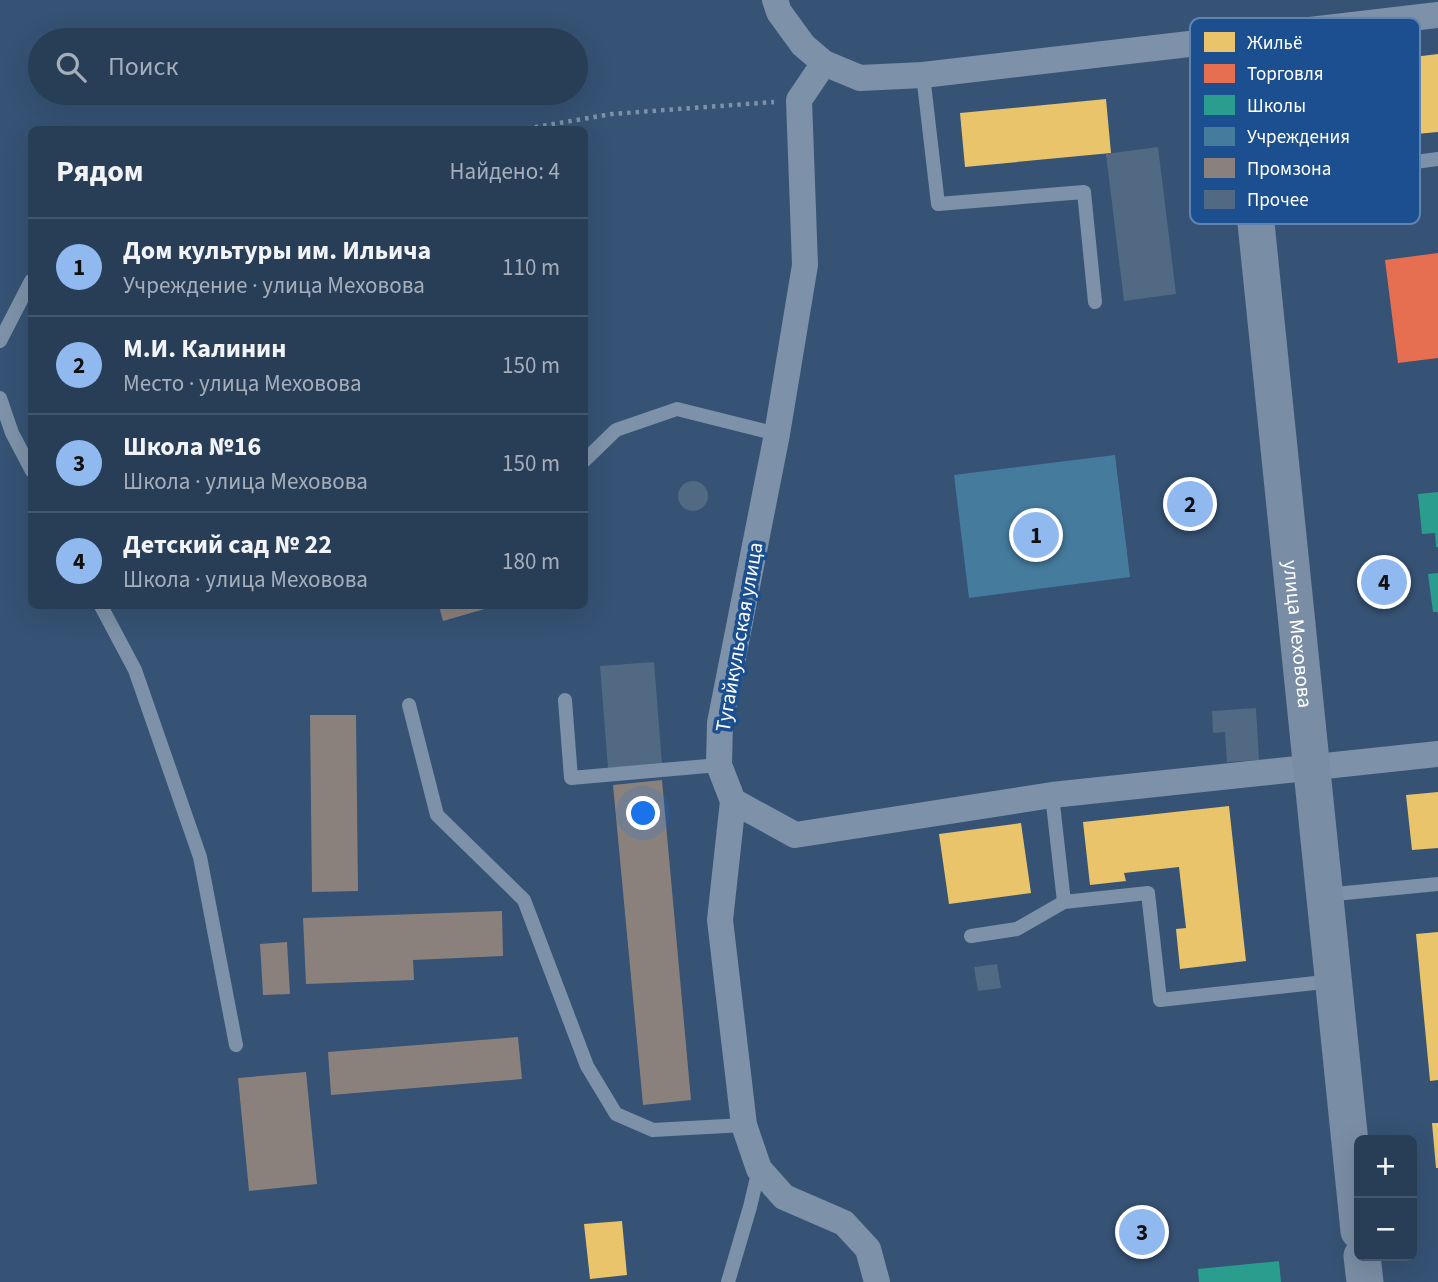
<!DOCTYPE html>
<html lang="ru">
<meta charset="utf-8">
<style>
:root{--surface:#283e57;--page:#344961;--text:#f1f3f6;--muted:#a5aeba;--line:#44576d;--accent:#90b9f0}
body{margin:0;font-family:"Source Sans 3",sans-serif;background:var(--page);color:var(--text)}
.controls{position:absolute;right:21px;bottom:21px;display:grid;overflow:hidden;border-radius:10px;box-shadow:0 7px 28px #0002}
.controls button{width:63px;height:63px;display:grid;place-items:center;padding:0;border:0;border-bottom:2px solid var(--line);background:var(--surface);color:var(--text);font:35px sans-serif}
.you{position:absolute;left:644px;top:814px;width:24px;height:24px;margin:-18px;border:5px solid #fff;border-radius:50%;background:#1a73e8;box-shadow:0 0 0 10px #1a73e833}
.badge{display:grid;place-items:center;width:46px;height:46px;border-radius:50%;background:var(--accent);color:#111;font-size:23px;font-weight:700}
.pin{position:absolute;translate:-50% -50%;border:4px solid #fff;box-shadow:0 2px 7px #0006}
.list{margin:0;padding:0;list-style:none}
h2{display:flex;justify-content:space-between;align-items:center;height:91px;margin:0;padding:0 28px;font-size:30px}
h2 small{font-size:23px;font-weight:400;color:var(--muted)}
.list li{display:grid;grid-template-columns:46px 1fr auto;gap:21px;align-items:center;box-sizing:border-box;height:98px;padding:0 28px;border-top:2px solid var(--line)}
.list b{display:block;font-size:26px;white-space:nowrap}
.list p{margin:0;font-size:23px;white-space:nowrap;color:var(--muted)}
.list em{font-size:23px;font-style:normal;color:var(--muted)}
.icon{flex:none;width:38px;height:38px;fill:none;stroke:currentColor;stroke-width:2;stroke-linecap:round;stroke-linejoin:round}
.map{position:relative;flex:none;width:1438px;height:1282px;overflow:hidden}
.search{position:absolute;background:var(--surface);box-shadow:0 7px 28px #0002;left:28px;top:28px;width:560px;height:77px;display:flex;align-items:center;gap:18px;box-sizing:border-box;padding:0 24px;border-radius:38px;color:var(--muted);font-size:26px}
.panel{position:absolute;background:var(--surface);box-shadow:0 7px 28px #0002;left:28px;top:126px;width:560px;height:483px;border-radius:10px}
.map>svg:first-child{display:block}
</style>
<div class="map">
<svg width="1438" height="1282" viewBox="0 0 1438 1282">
<rect width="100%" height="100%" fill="#365274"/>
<path fill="#e9c46a" d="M1438,54V132L1416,134L1414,120L1377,124L1378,134H1385L1392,193L1332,200L1316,69Z
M1106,99L1111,153L965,167L960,113Z
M1438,792V848L1412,850L1406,795Z
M1229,806L1246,961L1180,969L1176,929L1186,928L1179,867L1124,873L1126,881L1090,885L1083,822Z
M1021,823L1031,893L949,904L939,834Z
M1438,932V1080L1430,1081L1416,934Z
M1432,1123H1438V1168H1436Z
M622,1221L627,1275L590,1279L584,1224Z"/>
<path fill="#e76f51" d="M1438,253V358L1398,363L1385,260Z"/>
<path fill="#2a9d8f" d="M1438,492V547H1436L1435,533L1422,534L1418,494Z
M1438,573V612H1433L1428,574Z
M1279,1261L1281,1282H1199L1198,1269Z"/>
<path fill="#457b9d" d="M1115,455L1130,577L969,598L954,475Z"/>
<path fill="#8a817c" d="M439,606H495L443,621Z
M310,715H356L358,891L312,892Z
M662,780L691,1100L643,1105L613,785Z
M502,911L503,956L413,960L414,980L306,984L303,918Z
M287,942L290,994L263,995L260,944Z
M518,1037L522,1079L331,1095L328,1052Z
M306,1072L317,1184L249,1191L238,1078Z"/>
<path fill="#526984" d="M1158,147L1176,294L1124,301L1106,154Z
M678 496a15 15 0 1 1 30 0a15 15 0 1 1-30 0Z
M654,662L662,764L608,768L600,666Z
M1256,708L1259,760L1227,762L1225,732L1213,733L1212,711Z
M997,964L1001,988L978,991L974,967Z"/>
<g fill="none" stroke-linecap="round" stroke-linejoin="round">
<path stroke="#7d92a8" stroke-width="4.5" stroke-dasharray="3.5 5" stroke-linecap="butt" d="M518,130L612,114L774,102"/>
<path stroke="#7d92a8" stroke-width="14" d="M923,75L938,204L1084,192L1095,302
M1408,163L1438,159
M0,341L31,281
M0,398L12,433L32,471
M584,461L616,430L677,409L777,434
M101,606L135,670L200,857L236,1045
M565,700L571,778L719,765
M409,705L437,815L524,900L587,1066L616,1114L653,1130L744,1125
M1052,795L1064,902L1148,893L1160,1000L1333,981
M1325,895L1438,884
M971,936L1017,929L1064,902
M728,1282L750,1207L759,1169"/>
<path stroke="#7d92a8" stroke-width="26" d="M775,0L779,12L803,45L824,63L860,78L923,75L1438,15
M824,63L799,100L805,265L777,434L720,723L719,765L733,801L720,920L744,1125L759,1169L784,1197L844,1223L868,1249L877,1282
M733,801L795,835L1052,795L1438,754"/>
<g stroke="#798da4" stroke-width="37">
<path id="s1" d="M1237,37L1359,1231"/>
<path d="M1362,1256L1365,1282"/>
</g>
</g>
<g text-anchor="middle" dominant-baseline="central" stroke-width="7" stroke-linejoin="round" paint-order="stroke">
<g font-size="21" fill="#fff" stroke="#1b4f8f">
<text stroke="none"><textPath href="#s1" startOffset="600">улица Меховова</textPath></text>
<text transform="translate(739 637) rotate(-80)">Тугайкульская улица</text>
</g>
</g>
<rect x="1190" y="18" width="230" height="206" rx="10" fill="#1b4f8f" stroke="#5f84b1" stroke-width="2"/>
<rect x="1204" y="32" width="31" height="20" fill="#e9c46a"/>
<rect x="1204" y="64" width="31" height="19" fill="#e76f51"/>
<rect x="1204" y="95" width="31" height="20" fill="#2a9d8f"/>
<rect x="1204" y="127" width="31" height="19" fill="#457b9d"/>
<rect x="1204" y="158" width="31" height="20" fill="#8a817c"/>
<rect x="1204" y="190" width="31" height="19" fill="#526984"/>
<g font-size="19" fill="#fff">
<text x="1247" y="49">Жильё</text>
<text x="1247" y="80">Торговля</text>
<text x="1247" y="112">Школы</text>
<text x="1247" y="143">Учреждения</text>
<text x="1247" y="175">Промзона</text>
<text x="1247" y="206">Прочее</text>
</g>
</svg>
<div class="controls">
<button>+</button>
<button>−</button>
</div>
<div class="you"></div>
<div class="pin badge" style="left:1036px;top:535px">1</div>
<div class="pin badge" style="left:1190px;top:504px">2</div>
<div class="pin badge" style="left:1142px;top:1232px">3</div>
<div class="pin badge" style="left:1384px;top:582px">4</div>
<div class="search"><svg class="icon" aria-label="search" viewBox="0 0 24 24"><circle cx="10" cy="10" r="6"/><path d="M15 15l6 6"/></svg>Поиск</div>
<section class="panel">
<h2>Рядом<small>Найдено: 4</small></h2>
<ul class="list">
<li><span class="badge">1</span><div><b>Дом культуры им. Ильича</b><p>Учреждение · улица Меховова</p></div><em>110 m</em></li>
<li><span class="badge">2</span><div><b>М.И. Калинин</b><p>Место · улица Меховова</p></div><em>150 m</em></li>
<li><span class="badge">3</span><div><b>Школа №16</b><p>Школа · улица Меховова</p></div><em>150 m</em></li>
<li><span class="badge">4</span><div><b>Детский сад № 22</b><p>Школа · улица Меховова</p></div><em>180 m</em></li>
</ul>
</section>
</div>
